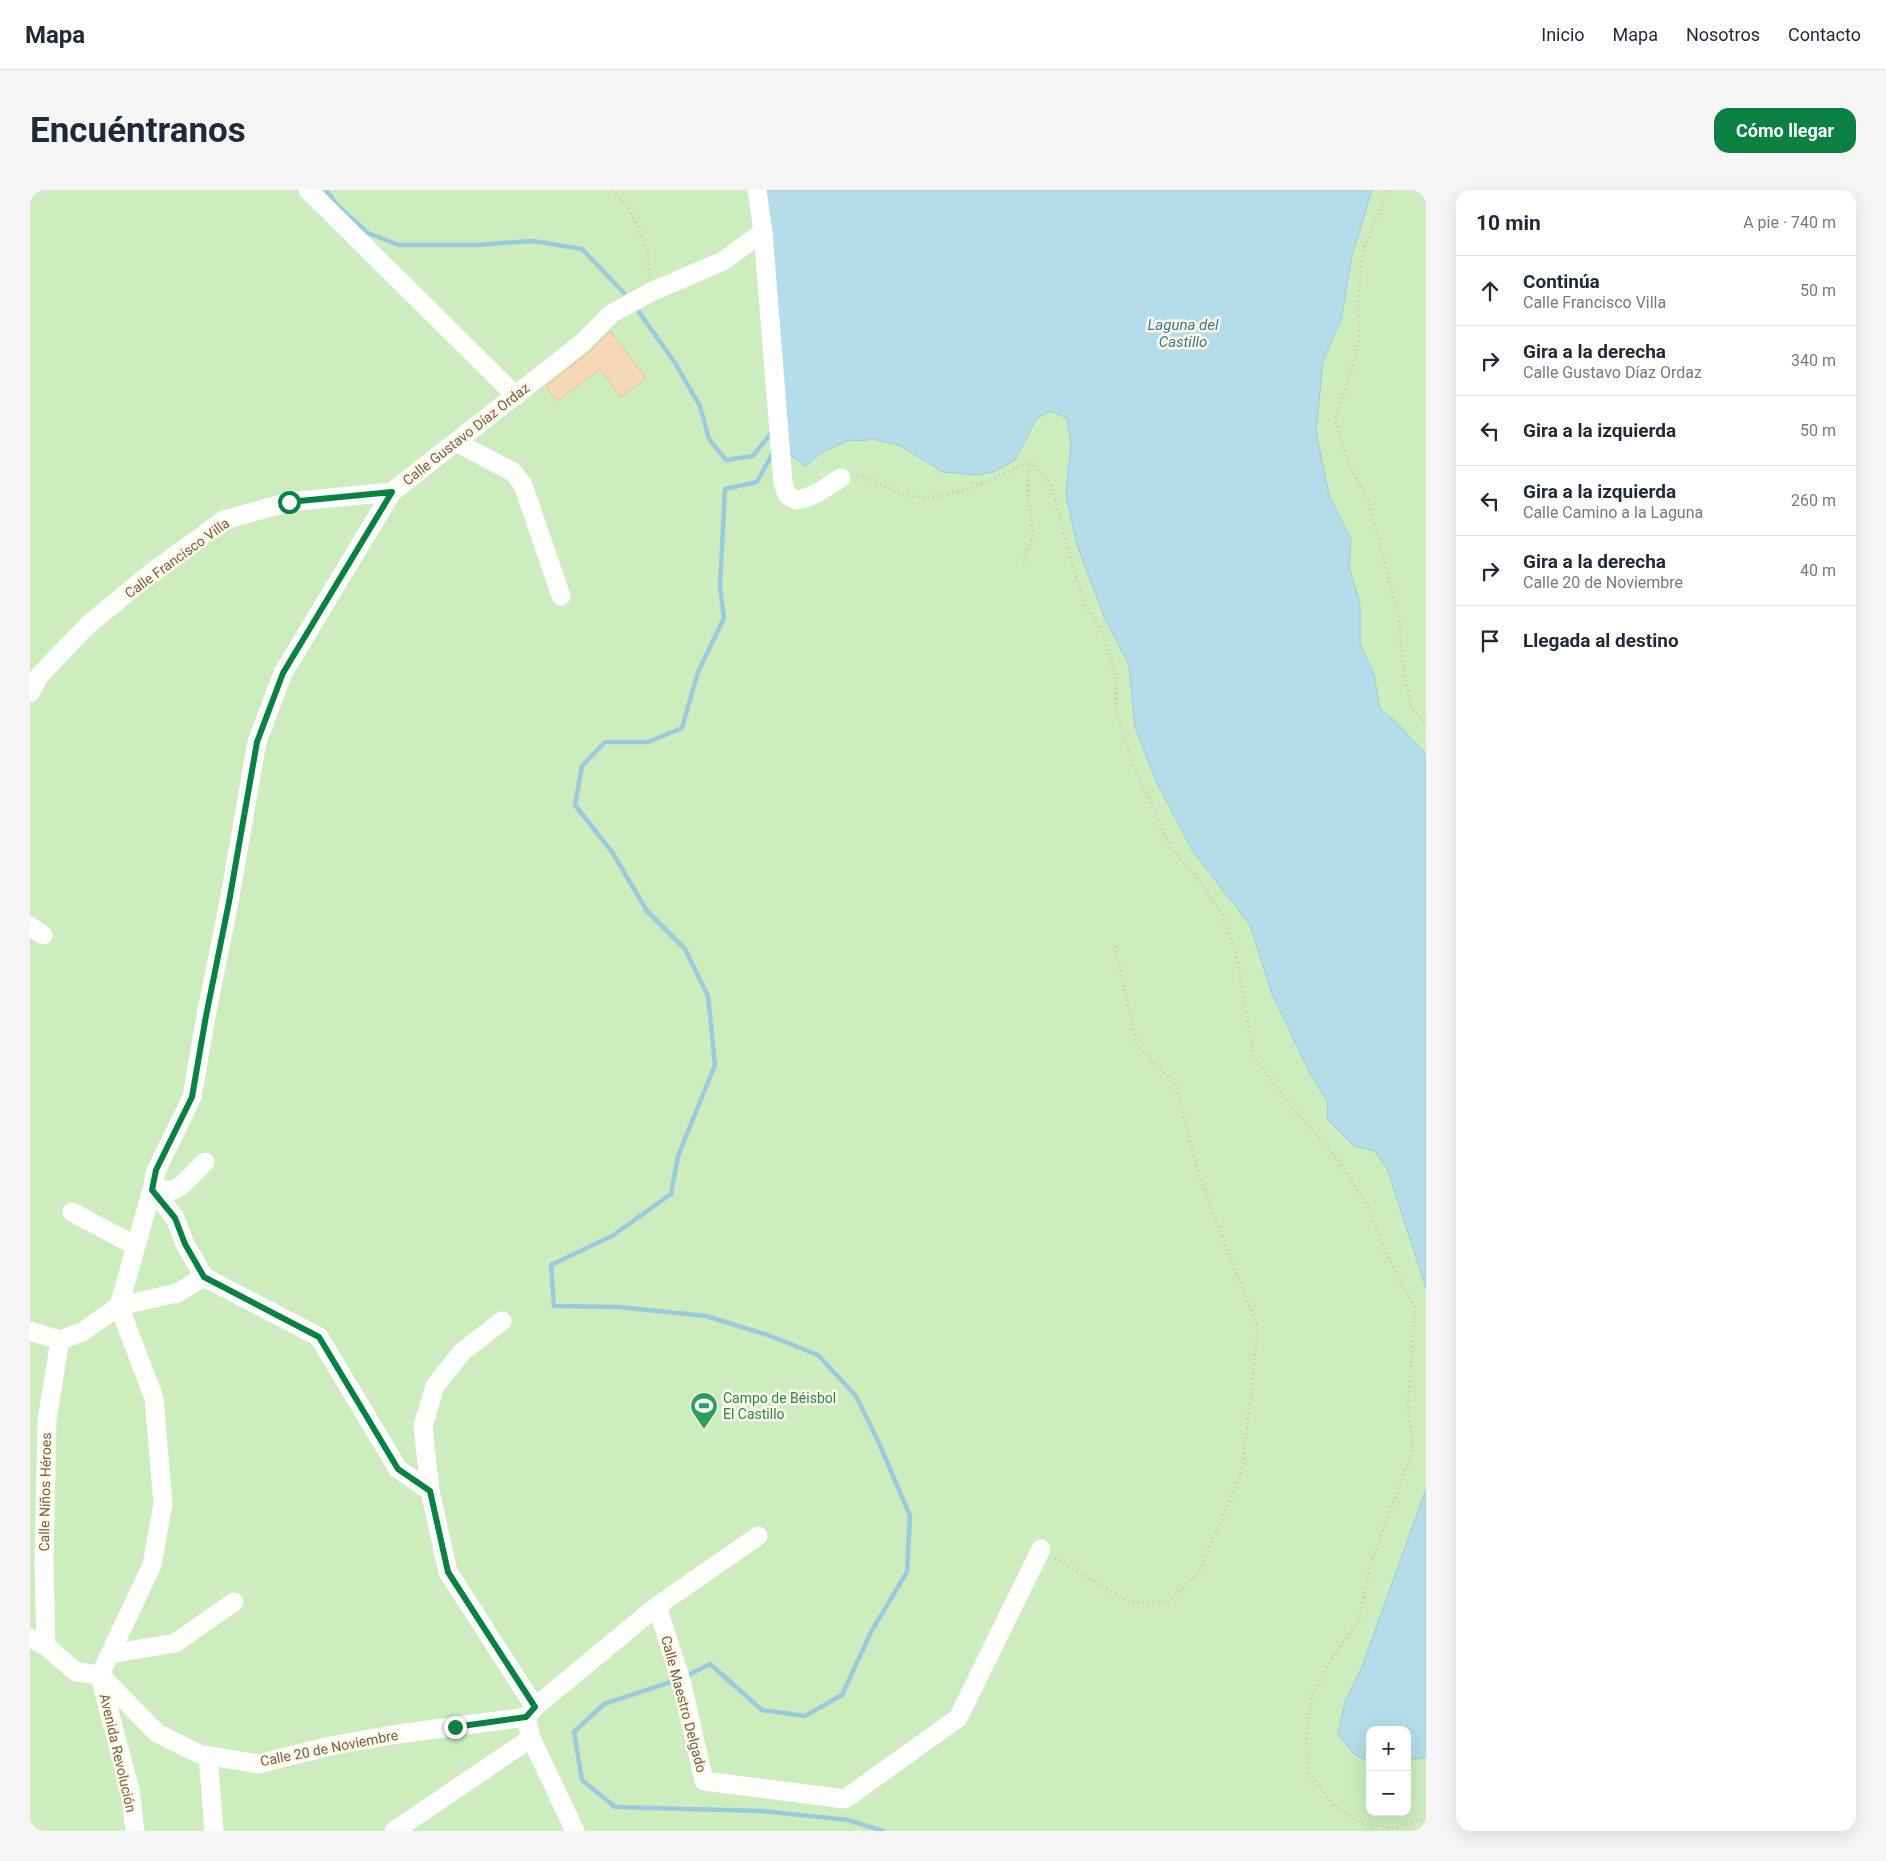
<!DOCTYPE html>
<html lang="es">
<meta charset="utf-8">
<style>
:root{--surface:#fff;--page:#f6f6f7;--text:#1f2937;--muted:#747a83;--line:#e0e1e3;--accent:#0b8043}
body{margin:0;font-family:Roboto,sans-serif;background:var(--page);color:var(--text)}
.controls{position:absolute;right:15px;bottom:15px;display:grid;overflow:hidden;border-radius:10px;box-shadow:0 5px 20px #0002}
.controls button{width:45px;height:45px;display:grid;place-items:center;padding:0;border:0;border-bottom:1px solid var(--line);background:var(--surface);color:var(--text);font:25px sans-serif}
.stop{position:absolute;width:15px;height:15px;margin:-11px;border:4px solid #0b8043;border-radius:50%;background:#fff}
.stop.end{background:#0b8043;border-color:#fff;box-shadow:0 1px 5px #0008}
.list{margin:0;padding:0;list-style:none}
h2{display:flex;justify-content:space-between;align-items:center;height:65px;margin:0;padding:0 20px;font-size:21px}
h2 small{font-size:16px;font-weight:400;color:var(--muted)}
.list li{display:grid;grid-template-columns:32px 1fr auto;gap:15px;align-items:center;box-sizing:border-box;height:70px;padding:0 20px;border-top:1px solid var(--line)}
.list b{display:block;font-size:19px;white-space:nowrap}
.list p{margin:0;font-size:16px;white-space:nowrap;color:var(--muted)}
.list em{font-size:16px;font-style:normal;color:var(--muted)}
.icon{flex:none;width:28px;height:28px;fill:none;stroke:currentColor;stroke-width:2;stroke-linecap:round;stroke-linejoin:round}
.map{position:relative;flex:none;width:1396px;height:1641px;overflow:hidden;border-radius:15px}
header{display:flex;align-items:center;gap:30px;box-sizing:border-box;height:70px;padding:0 25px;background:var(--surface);border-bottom:1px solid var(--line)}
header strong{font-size:24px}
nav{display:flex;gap:28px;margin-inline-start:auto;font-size:18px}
.intro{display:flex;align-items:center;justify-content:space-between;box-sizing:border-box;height:120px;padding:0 30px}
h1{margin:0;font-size:35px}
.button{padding:12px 22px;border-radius:15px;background:var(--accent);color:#fff;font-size:18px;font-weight:700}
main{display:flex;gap:30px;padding:0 30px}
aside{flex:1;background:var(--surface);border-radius:15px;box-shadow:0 5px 20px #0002}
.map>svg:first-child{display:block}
</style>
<header>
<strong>Mapa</strong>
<nav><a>Inicio</a><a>Mapa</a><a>Nosotros</a><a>Contacto</a></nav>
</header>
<div class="intro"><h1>Encuéntranos</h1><a class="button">Cómo llegar</a></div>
<main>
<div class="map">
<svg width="1396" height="1641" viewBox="0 0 1396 1641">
<rect width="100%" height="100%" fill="#fef6e2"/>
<path fill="#cdedbf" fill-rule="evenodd" d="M0,0H1396V1641H0ZM1340,1540H1377V1622H1340Z"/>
<path fill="#b5dce9" stroke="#9acbdc" d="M734,0H1342L1322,66L1311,130L1293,171L1286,242L1299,305L1321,349L1319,377L1330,413V454L1344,484L1350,519L1364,530L1396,564V1098L1357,978L1345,961L1324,956L1297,929L1298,913L1279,881L1242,804L1220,735L1162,660L1126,591L1105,537L1099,475L1074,426L1047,355L1036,305L1041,253L1037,228L1020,221L1007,228L985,270L963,282L946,285L913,282L869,255L842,249L833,251L819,250L791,263L775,276L759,264Z
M1396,1299V1567L1377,1571V1540H1340V1573L1323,1563L1308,1544L1315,1512L1332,1477Z"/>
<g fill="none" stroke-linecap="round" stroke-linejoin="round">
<path stroke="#9acbdc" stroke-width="4.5" d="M296,0L307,15L338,43L369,55H446L503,51L552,59L594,103
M609,122L645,173L670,216L679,249L696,270L723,266L742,242
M654,1487L680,1474L732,1520L775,1526L812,1505L841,1442L877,1382L880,1326L849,1253L826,1206L788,1165L738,1145L676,1126L589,1117L524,1116L521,1075L582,1046L641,1004L648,966L685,875L678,806L655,759L617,721L582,662L545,615L552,576L575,552H618L652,538L668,482L694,428L690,397L695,299L727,292L744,261
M647,1490L574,1514L544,1542L552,1590L585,1617L731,1621L818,1630L853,1641"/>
</g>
<path fill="#f6d7b7" stroke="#eabf96" d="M580,141L616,188L591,207L570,179L527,211L516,196L559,162Z"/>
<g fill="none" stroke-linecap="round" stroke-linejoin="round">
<path stroke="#dbba9a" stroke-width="2.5" stroke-dasharray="1 4" stroke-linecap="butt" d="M582,0L599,18L617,58L620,86
M1356,0L1348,25L1333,60L1328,108L1329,150L1321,181L1305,228L1318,273L1339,312L1369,428L1373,476L1381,517L1396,533
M827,285C843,287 857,300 873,304C916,317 962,287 1001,272L1021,294L1041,370L1054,411L1075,449L1085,482L1086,522L1103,574L1140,657L1169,690L1193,726L1206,763L1224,867L1267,923L1309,971L1339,1018L1357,1065L1385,1118L1378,1215L1383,1259L1340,1376L1329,1430L1302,1468L1282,1505L1276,1545L1278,1581L1303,1615L1332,1633L1361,1638L1396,1628
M993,374L1003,345L997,292L1001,272
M1025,1368L1101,1413L1139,1411L1169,1382L1212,1281L1228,1138L1169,987L1146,895L1107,855L1084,752"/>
<path stroke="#fff" stroke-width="19" d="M278,0L486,206
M727,0L733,42L753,293L757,305L766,310C783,308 796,297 811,288
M426,252L483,282L493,295L531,406
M0,503L9,486L58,435L121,383L194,330L259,312L362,302
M0,736L13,745
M122,999L145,1028L155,1054L174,1087
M122,999L144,1000L153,994L175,972
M42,1022L106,1056
M174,1087L289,1147L368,1279L400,1301L418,1382L505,1517L496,1527L501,1548L545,1641
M0,1141L30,1150L52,1142L89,1116L147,1103L174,1087
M400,1301L393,1236L405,1196L432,1162L472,1131
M627,1416L652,1494L674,1591L815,1609L928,1528L1011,1359
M0,1448L16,1456L46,1482L70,1485
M16,1456L14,1371L17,1230L30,1150
M80,1464L145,1453L204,1412
M70,1485L122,1375L133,1314L124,1208L89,1116L122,999L126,981L162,907L176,826L199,712L227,552L253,483L362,302L552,153L581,124L621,102L693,71L733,42
M70,1485L127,1543L169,1564L228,1574L300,1556L368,1544L496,1527
M70,1487L100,1600L105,1641
M505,1517L627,1416L728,1346
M178,1566L184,1641
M364,1641L501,1548"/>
</g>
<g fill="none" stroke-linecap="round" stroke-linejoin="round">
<path stroke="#0b8043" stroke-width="6" d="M259,312L362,302L253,483L227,552L199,712L176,826L162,907L126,980L122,1000L145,1028L155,1054L174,1087L289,1147L368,1279L400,1301L418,1382L505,1517L496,1527L425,1537"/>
</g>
<defs>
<symbol id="stadium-pin" viewBox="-11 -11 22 30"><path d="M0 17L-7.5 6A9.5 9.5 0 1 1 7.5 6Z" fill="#2e9e5b" stroke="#fff9ea"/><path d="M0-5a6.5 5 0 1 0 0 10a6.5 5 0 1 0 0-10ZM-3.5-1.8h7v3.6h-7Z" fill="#fff"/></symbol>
</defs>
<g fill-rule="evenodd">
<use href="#stadium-pin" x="658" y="1200" width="32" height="43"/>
</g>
<g text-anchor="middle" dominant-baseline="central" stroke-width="5" stroke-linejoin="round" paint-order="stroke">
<g font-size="14" fill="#785d46" stroke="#fff9ea">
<text transform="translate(436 244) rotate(-38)">Calle Gustavo Díaz Ordaz</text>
<text transform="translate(147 368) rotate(-36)">Calle Francisco Villa</text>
<text transform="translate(15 1302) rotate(-89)">Calle Niños Héroes</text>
<text transform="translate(654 1514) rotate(75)">Calle Maestro Delgado</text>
<text transform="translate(299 1558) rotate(-11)">Calle 20 de Noviembre</text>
<text transform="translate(88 1563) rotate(77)">Avenida Revolución</text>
</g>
<g font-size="14" fill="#27864d" stroke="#fff9ea" text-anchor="start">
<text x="693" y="1208">Campo de Béisbol<tspan x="693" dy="16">El Castillo</tspan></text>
</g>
<g font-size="15" font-style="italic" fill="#3e788d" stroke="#fff9ea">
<text x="1153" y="135">Laguna del<tspan x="1153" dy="17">Castillo</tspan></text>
</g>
</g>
</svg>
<div class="controls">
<button>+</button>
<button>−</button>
</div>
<div class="stop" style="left:259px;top:312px"></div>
<div class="stop end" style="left:425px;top:1537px"></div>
</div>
<aside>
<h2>10 min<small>A pie · 740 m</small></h2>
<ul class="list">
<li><svg class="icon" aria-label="ahead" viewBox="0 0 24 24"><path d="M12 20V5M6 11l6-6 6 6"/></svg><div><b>Continúa</b><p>Calle Francisco Villa</p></div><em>50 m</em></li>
<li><svg class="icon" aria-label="right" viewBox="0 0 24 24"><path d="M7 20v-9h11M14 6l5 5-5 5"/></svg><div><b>Gira a la derecha</b><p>Calle Gustavo Díaz Ordaz</p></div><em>340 m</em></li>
<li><svg class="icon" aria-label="left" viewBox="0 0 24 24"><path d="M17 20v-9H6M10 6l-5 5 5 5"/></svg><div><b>Gira a la izquierda</b></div><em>50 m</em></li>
<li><svg class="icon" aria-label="left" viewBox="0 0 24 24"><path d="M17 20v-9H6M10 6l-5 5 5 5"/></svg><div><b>Gira a la izquierda</b><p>Calle Camino a la Laguna</p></div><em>260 m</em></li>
<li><svg class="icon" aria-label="right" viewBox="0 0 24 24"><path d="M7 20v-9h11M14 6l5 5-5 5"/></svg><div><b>Gira a la derecha</b><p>Calle 20 de Noviembre</p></div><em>40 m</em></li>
<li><svg class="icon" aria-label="arrive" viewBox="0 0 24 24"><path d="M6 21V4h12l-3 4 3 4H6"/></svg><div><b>Llegada al destino</b></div></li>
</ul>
</aside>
</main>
